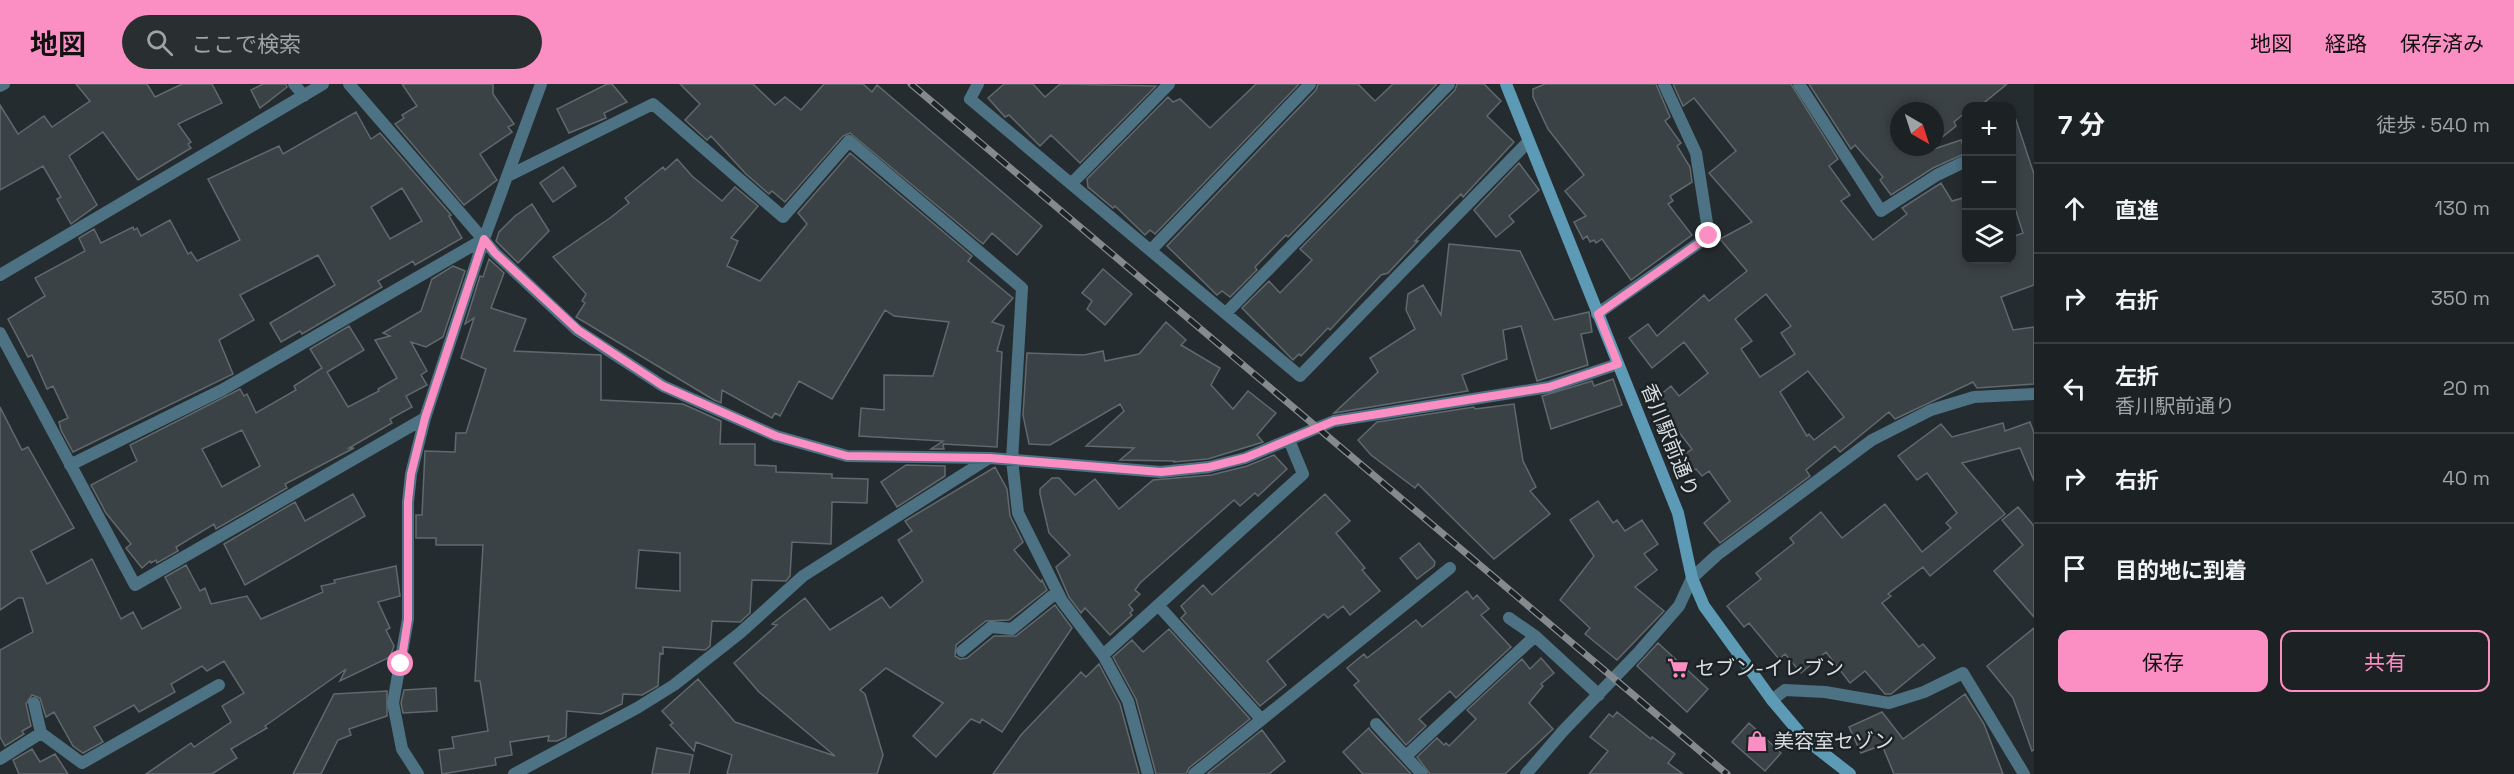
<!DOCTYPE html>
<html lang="ja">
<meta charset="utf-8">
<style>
:root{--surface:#1c2124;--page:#292e31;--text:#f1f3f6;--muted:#a0a3a6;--line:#3a3e41;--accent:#fb8fc3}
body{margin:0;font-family:"Space Grotesk","Noto Sans JP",sans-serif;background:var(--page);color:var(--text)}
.controls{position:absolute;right:18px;top:18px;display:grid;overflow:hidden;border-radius:12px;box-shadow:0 3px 9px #0003}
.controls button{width:54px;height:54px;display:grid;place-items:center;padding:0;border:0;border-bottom:2px solid var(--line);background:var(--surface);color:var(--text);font:30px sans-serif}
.compass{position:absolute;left:1890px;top:18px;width:54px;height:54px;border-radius:50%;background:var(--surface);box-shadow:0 3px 9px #0003;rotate:141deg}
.stop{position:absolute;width:18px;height:18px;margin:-14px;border:4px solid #fb8fc3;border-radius:50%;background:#fff}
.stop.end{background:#fb8fc3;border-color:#fff;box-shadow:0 2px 6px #0008}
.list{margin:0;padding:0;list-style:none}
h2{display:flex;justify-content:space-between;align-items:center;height:78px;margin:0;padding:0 24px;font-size:26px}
h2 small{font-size:20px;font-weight:400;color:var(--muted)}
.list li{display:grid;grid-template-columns:39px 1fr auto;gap:18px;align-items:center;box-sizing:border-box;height:90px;padding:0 24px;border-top:2px solid var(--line)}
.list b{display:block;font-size:22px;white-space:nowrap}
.list p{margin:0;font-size:20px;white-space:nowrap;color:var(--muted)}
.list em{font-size:20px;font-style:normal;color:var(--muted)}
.actions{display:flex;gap:12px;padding:18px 24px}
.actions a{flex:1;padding:14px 0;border:2px solid var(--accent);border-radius:12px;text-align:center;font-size:21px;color:var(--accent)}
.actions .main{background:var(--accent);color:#111}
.icon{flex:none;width:33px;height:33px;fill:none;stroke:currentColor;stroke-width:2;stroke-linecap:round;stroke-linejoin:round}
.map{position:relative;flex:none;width:2034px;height:690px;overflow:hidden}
header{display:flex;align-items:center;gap:36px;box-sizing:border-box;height:84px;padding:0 30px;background:var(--accent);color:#111}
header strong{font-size:28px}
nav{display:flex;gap:33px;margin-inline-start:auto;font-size:21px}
.search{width:420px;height:54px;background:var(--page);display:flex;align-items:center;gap:15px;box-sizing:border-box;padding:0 21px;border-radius:33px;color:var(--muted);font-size:22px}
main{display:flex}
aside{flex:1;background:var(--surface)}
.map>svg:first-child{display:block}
</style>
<header>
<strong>地図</strong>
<div class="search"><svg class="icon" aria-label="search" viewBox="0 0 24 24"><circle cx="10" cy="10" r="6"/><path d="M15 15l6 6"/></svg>ここで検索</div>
<nav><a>地図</a><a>経路</a><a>保存済み</a></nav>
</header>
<main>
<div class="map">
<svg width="2034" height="690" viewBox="0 0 2034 690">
<rect width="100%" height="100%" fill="#252c30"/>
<path fill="#3a4246" stroke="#60696d" stroke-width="1.5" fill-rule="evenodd" d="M76,0H147L155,13L182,0H212L222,19L178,40L191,58L188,60L191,64L138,96L103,48L69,72L97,121L71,140L57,115L61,113L43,82L0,106V21L18,50L44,32L52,43L90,17Z
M263,0H286L287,3L260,24L251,6Z
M402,0H493V10L514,40L508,43L512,48L480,70L497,96L464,121L395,40L404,34L402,31L417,22Z
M607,0H612L627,18L604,29L606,34L569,49L557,25Z
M680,0H753L775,21L785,13L801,26L824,0H863L872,8L877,1L1042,142L1017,171L992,149L983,160L850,49L843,52L785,118L772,107L769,110L746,90L711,52L707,56L685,36L700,20Z
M1004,0H1033L1045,13L1060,0L1156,2L1080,79L1051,51L1040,62L1009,31L1005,33L988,14Z
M1256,0H1299L1155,150L1150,146L1145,151L1115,122L1113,124L1088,103L1087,95L1168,13L1173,18L1180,15L1210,44Z
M1318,0H1358L1375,17L1393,0H1437L1288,153L1286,151L1255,183L1257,186L1230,213L1222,207L1217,211L1167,162L1316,6Z
M1457,0H1484L1501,17L1487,32L1514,58L1463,113L1461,110L1415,157H1418L1388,189L1381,191L1330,246L1328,244L1301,272L1299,270L1293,276L1242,224L1269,197L1280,209L1312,176L1300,165L1455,6Z
M1545,0H1656L1670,33L1665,37L1681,59L1677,62L1690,83L1692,98L1670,112L1673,117L1668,120L1692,151L1631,196L1602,155L1596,159L1594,156L1590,158L1587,152L1583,155L1574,138L1586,132L1565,107L1584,91L1548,45L1533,13V5Z
M1673,0H1791L1838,75L1829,82L1850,111L1841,117L1873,156L1907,130L1902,124L1941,99L1952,117L1966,113V176H2012V153L2023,149L2012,115V33H2015L2034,90V201L2001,213L2013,246L2034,243V300L1977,304L1973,298L1895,335L1889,328L1840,368L1835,362L1806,386L1810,392L1720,459L1704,439L1730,417L1709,387L1702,392L1696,385L1692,387L1682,372L1692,365L1654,316L1671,302L1679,312L1708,289L1684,258L1652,284L1629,254L1648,240L1657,252L1704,211L1709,217L1747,187L1720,155L1752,138L1709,89L1736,67L1694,14L1683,22ZM1766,210L1791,242L1781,249L1795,270L1760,293L1741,265L1752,257L1735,235ZM1808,287L1844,333L1814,356L1809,350L1807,352L1780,308Z
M1809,0H2007L1980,22H1966V28L1954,38L1956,42L1935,59V27H1899V63H1931L1925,68L1961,56L1966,69L1933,84L1891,111L1880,96L1883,93L1855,61L1851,65Z
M356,28L371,55L380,49L451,131L449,132L462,154L415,181L413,177L378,197L382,203L302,250L300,247L281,258L270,239L335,201L318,171L240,211L254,236L219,256L233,290L73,368L61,346L59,338L68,334L53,302L47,305L32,271L28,273L8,235L45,212L35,194L85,167L79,154L94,145L101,159L133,143L134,146L137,144L141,152L170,136L188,170L191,168L197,177L240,156L208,95L279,62L283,70ZM402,104L422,137L390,155L371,123Z
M850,69L972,172L968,177L1013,214L992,238L1004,242L997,267L1002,268L997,363L943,360L944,365H931L943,357L859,352L861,324L884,326V291L933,292L949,238L894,232L885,226L832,315L799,297L780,332L775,329L772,334L722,306L721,319L714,316L576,233L585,219L582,217L586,210L553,173L610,134L629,119L625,114L663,83L665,86L677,75L692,92L722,117L735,103L758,122L731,154L738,157L727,182L760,197L807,140L798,129Z
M1519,79L1539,106L1509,132L1514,138L1496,153L1474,126Z
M563,83L576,102L553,118L540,99Z
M532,120L549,147L518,179L496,157L499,148L515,132Z
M1449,160L1520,167L1554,236L1589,228L1592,248L1581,250L1588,281L1537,297L1521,242L1503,246L1507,275L1462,291L1468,307L1334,329L1378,288L1370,274L1415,245L1406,226L1408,210L1423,201L1441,231Z
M489,175L504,189L491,224L526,235L514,267L601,271V316L683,320L721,337L720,360H755V381L776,382V388L832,390V394L868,395L867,419L832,418L831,460L792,458L790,492L786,497L752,496L750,529L740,538L712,537L710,562L705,566L663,563V570L660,569L658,602L642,611L623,610L622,620L601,630L567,627L566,653L557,657H548L549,652L510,658L512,671L495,674L496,681L442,690L439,666L454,664L452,653L488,647L480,597H475L483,461H436V454H416V431H422L425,367L455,368L456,349H466L486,285L461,274L474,234L465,240L480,192L483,193ZM639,466L680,469V507L636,504Z
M453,182L465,187L443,253L426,263L411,258L427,287L421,291L427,301L406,312L412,323L390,335L392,339L349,364H354L285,400L287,404L216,445L214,440L176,463L178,467L157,479L156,476L151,479L150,477L142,484L126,464L131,460L106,429L91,401L137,377L130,361L240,305L244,312L247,310L256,329L296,306L294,302L322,284L310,265L349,242L364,266L327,288L348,323L379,307L378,305L397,294L375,256L390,252L383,249L421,227L432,195ZM242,346L260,382L222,403L202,365Z
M1103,185L1132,210L1105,241L1087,225L1092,217L1082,209Z
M1166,238L1186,256L1181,261L1220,284L1211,301L1233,325L1248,307L1276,329L1257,351L1263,358L1208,375L1173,378L1175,377L1120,376L1134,364L1086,362L1124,327L1120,320L1050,361L1029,360L1023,331L1027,269L1084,271L1103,267L1105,277L1139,270Z
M1613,295L1622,321L1551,345L1542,312L1592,297L1594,302Z
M1514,320L1523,377L1536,403L1530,407L1550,430L1494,475L1418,400L1415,404L1371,371L1358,356L1377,338L1474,323L1475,325Z
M0,323L22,366L28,363L74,444L31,467L47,500L92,475L121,535L133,528L142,545L181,524L165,493L186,481L200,507L205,504L211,520L247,512L261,535L323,508L321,502L335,499L334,496L396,482L400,512L378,518L390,544L386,546L394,562L390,573L340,597L346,585L265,642L267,644L231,665L237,674L212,690H146L191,659L194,663L231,638L222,622L244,609L224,577L207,587L202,582L171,600L175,608L139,628L134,621L94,643L103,658L83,669L73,662L54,628L46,633L40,614L32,611L26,620L31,642L22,647L24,650L5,662L0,653V566L33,548L23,514H18L0,526Z
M2030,338L2034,349V397L2020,364L1962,379L2005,430L1930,492L1923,483L1888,510L1891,512L1882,519L1919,563L1923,560L1935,574L1891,610H1885L1865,587L1850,599L1826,568L1801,589L1785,570L1779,575L1749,539L1744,543L1727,522L1761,495L1756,489L1794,459L1790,454L1821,428L1842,454L1885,420L1922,468L1951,444L1946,439L1957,429L1927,389L1917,396L1898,372L1941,340L1952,353L2003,339L2005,347Z
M1274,371L1287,385L1258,412L1255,409L1240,422L1234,416L1140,499L1135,506L1140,510L1129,521L1133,526L1130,529L1132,531L1110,551L1085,524L1081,529L1069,513L1056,483L1070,471L1049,449L1040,410V405L1052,394H1059L1075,411L1095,395L1119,425L1153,396L1211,391L1247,382Z
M906,381L945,382V392L897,423L881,398Z
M995,383L1007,405L1010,432L1023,458L1014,466L1041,498L1042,496L1047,506L1009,536L986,537L956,561L955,572L960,575L967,574L994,552H1016L1055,521L1072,544L1002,648L982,635L980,639L971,635L936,673L913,652L943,619L886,584L860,606L865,610L883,671L877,690H727L732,671L696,658L694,667L670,641L673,639L662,627L698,595L735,638L835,672L759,608L734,579L777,541L772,540L805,514L830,546L882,513L890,524L923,497L898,456L912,447L905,437Z
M353,410L365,432L245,501L224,460L295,418L305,437Z
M1325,410L1350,437L1336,449L1365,484L1362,486L1380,507L1350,531L1343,522L1328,534L1324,530L1267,577L1286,601L1260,622L1181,534L1186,529L1181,522L1203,501L1212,511Z
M1598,417L1613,439L1617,436L1625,447L1642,436L1658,460L1644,470L1657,486L1635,503L1664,527L1617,576L1585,550L1590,544L1560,516L1594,472L1570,436Z
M2018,423L2034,442V533L1994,487L2023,461L2002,436Z
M1419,459L1435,478L1434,482L1417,495L1400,474Z
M1467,507L1473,515L1477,511L1489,525L1481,531L1511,563L1456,614L1450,607L1419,635L1426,642L1406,661L1354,601L1359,597L1347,584L1364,570L1367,574L1416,536L1422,543Z
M2034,544V666L2032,667L2013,614L1987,582Z
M1169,545L1250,635L1189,684L1186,690H1156L1136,615L1113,573L1132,556L1143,568Z
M1658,559L1708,605L1687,628L1637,582Z
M1541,574L1554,589L1541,600L1543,602L1529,619L1553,645L1505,690H1430L1417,673L1437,654L1444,661L1446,659L1449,662L1476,635L1467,626L1522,575L1530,585Z
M1099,580L1120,620L1139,690H993L1021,651L1081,588L1086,593Z
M436,604L437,627L403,629L401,619L404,606Z
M387,607V632L349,645L351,651L338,656L321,690H293L334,610Z
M1965,610L1984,640L2003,690H1894L1882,661L1861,669L1849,643L1882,628L1903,655Z
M1617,628L1651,655L1652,653L1675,670L1668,679L1683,690H1589L1608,667L1590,653L1609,630L1613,633Z
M1749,639L1781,669L1765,687L1732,658Z
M1369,644L1370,646L1411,690H1363L1343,668Z
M1262,646L1285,677L1269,690H1207Z
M657,664L693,671L689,690H652Z
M32,665L40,678L55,670L68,690H19L13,676Z"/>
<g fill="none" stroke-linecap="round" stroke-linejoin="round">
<path stroke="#4d7284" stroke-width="12" d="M294,0L304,12
M349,0L495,169L577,246L663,302L776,352L847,372L990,374L1161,388L1209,383L1245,374L1334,337L1549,303L1618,280
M978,0L970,15L1300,292L1528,58
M1799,0L1881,127L1937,91L1966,77
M0,2L4,0
M508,92L653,20L783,133L849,57L1022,204L1012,376L1018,429L1062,517L1103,571L1128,617L1148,690
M1071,100L1169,0
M1151,166L1310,0
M0,191L323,0
M1226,229L1449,0
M1597,230L1709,152L1696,69L1664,0
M0,249L135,501L425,334
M70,381L222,306L484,155
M1158,521L1261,635
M1509,534L1535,552L1599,611
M962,567L991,543L1012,545L1057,508
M1103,571L1303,390L1289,356
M1772,616L1785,606L1825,608L1889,619L1924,608L1963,589L2024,690
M1376,640L1422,690
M41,649L82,679L219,601
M1406,672L1535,552
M0,675L41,649L34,619
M418,690L402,665L393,619L408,535V418L411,390L425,334L484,155L541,0
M514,690L637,624L674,601L740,549L803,492L989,374
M1194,690L1450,484
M1526,690L1563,647L1638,569L1679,522L1692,494L1717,471L1872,356L1931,326L1974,313L2034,310"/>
<path stroke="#5d9ab6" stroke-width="12" d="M1506,0L1678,429L1692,494L1704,522L1772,616L1805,655L1850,690"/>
<defs>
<path id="rail" d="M911,0L1727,690"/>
</defs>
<use href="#rail" stroke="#848a8e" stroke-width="7"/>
<use href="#rail" stroke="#1c2326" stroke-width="4.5" stroke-dasharray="14" stroke-linecap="butt"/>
</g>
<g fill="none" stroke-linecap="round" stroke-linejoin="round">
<path stroke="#fb8fc3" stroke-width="8" d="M401,580L408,535V418L411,390L425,334L484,155L495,169L578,246L663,302L776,352L847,372L990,374L1161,388L1209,383L1245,374L1334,337L1549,303L1618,280L1598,230L1709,152"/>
</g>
<defs>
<symbol id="supermarket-bare" viewBox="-9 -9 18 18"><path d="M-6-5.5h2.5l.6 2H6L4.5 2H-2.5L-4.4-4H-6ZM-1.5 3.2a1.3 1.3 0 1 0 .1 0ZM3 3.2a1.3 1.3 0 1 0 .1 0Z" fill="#fb8fc3" stroke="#1c2326" stroke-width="2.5" paint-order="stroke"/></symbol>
<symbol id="shop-bare" viewBox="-9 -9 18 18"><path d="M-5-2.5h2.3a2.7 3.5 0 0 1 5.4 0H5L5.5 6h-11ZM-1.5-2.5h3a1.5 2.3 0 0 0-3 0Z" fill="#fb8fc3" stroke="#1c2326" stroke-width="2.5" paint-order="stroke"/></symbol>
</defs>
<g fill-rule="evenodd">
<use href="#supermarket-bare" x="1663" y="569" width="30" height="30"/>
<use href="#shop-bare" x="1742" y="642" width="30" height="30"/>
</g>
<g text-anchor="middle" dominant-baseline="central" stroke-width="5" stroke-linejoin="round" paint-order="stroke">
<g font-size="20" fill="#d8dde0" stroke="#1c2326">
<text transform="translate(1670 356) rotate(68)">香川駅前通り</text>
</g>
<g font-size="20" fill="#d8dde0" stroke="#1c2326" text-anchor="start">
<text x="1695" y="584">セブン-イレブン</text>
<text x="1774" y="657">美容室セゾン</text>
</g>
</g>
</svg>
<div class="controls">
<button>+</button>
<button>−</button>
<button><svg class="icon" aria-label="layers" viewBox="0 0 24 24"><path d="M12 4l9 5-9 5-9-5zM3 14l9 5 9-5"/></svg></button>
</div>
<svg class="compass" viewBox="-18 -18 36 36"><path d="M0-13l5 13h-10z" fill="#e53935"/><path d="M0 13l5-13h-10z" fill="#a0a3a6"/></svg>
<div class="stop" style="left:401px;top:580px"></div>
<div class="stop end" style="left:1709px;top:152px"></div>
</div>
<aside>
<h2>7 分<small>徒歩 · 540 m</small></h2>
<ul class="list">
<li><svg class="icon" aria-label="ahead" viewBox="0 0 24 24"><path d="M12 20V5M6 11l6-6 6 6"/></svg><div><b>直進</b></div><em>130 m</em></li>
<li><svg class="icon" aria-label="right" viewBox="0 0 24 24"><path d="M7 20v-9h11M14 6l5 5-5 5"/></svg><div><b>右折</b></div><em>350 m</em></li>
<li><svg class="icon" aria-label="left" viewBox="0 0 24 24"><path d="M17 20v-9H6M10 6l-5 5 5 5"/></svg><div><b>左折</b><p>香川駅前通り</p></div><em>20 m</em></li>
<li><svg class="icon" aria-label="right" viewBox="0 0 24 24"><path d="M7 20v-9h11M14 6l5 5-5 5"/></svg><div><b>右折</b></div><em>40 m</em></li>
<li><svg class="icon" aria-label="arrive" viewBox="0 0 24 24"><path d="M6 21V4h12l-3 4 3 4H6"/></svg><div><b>目的地に到着</b></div></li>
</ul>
<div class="actions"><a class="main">保存</a><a>共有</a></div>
</aside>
</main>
